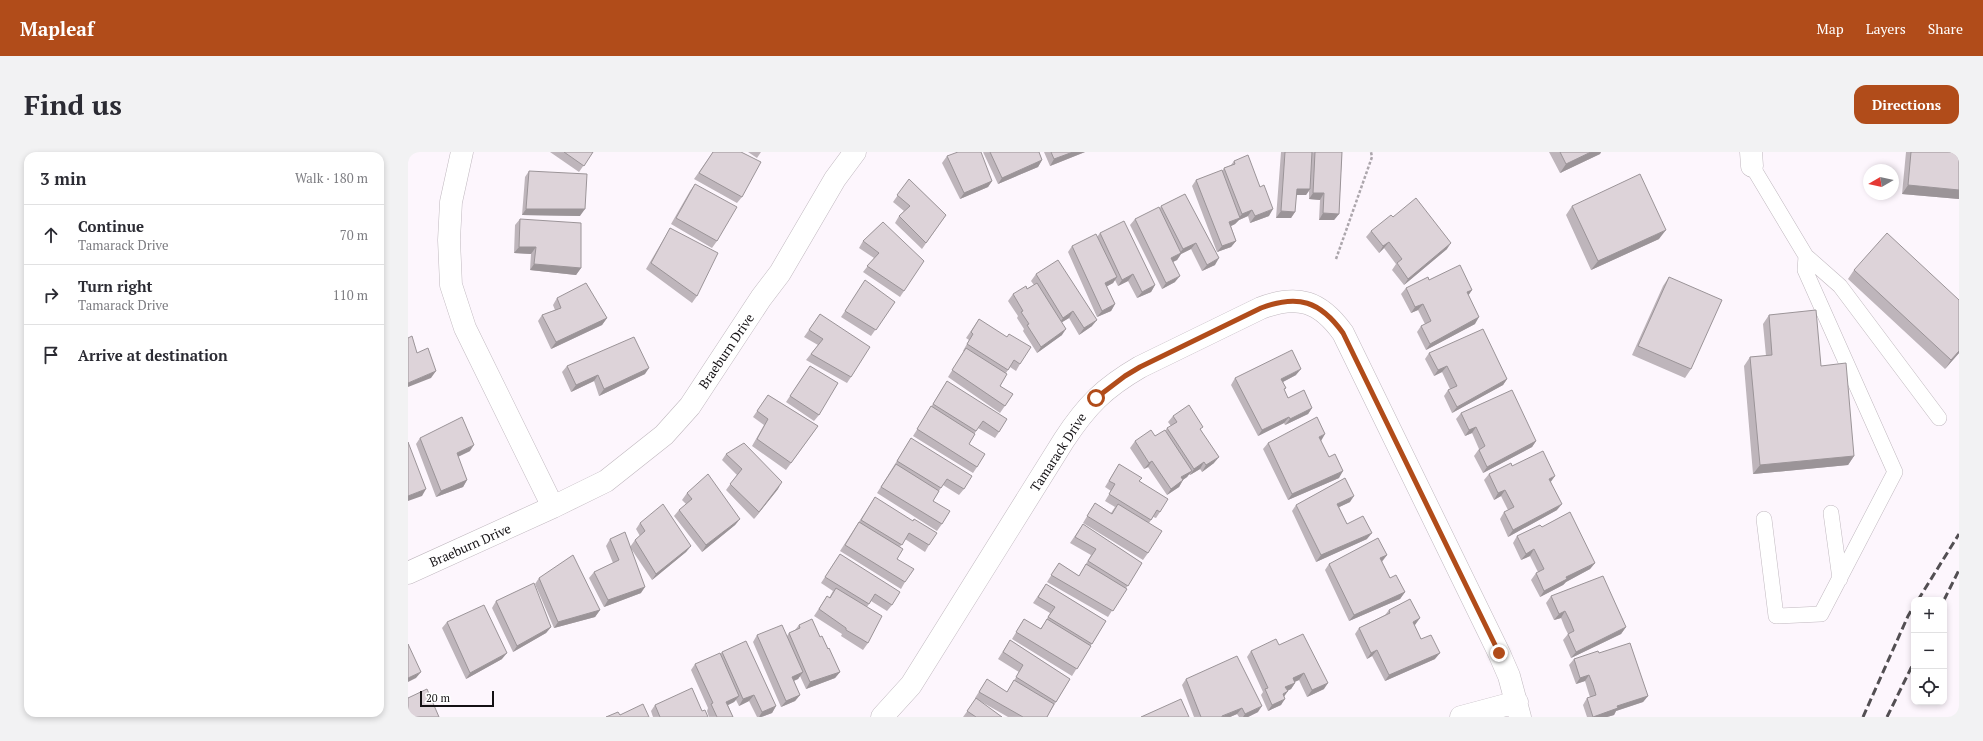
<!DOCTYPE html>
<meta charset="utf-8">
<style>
:root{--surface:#fff;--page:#f2f2f3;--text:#2b2b33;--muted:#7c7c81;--line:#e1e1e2;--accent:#b14c1a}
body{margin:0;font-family:"PT Serif",serif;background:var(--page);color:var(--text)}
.controls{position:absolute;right:12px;bottom:12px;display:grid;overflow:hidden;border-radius:8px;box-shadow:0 2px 6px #0003}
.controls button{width:36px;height:36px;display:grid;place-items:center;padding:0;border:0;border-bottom:1px solid var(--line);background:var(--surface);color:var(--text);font:20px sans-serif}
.compass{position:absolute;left:1455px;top:12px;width:36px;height:36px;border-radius:50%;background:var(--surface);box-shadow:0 2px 6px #0003;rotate:261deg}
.scale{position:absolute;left:12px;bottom:10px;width:74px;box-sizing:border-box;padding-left:4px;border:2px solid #141114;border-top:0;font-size:11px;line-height:14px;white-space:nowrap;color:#141114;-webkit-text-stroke:3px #fff;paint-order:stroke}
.stop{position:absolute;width:12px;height:12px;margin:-9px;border:3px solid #b14c1a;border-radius:50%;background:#fff}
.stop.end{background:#b14c1a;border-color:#fff;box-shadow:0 1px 4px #0008}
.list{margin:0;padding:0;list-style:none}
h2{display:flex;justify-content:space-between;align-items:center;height:52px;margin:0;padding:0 16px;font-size:17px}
h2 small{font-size:13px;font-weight:400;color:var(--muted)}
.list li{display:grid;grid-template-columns:26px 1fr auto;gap:12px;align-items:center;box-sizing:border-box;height:60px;padding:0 16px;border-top:1px solid var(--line)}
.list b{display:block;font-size:15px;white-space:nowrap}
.list p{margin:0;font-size:13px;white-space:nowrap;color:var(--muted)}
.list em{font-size:13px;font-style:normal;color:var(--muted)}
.icon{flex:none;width:22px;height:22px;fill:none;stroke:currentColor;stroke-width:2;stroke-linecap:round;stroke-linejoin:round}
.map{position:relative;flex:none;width:1551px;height:565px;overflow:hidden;border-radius:12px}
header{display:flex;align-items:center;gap:24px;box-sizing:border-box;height:56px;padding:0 20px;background:var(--accent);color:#fff}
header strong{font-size:19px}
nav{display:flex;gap:22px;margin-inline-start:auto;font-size:14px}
.intro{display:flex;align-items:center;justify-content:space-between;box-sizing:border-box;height:96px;padding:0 24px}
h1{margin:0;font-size:28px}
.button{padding:10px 18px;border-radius:12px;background:var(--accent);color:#fff;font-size:14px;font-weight:700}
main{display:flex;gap:24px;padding:0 24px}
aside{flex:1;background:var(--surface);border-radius:12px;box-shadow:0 2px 6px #0003}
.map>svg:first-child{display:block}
</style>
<header>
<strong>Mapleaf</strong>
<nav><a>Map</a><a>Layers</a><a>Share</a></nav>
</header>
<div class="intro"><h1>Find us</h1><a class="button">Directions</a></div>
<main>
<aside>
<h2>3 min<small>Walk · 180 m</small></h2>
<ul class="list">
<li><svg class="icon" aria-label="ahead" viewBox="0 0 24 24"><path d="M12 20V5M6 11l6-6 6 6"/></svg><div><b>Continue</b><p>Tamarack Drive</p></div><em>70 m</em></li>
<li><svg class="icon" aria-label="right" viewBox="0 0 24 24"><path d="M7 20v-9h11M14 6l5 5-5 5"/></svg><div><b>Turn right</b><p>Tamarack Drive</p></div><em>110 m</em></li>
<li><svg class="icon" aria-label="arrive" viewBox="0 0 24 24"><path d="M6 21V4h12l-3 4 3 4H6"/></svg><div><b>Arrive at destination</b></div></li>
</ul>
</aside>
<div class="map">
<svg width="1551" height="565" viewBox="0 0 1551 565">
<rect width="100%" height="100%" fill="#fdf6fd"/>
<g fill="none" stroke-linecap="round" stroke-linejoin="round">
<defs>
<path id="service" d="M1344,14L1398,104L1397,118L1487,320L1413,462L1368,464L1356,367
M1398,104L1432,134L1531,266
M1423,361L1432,427"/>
<path id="minor" d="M54,0L43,50L41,88L43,133L57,176L145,355
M1343,0L1344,14
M0,421L145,355L198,329L256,283L282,254L353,146L372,121L427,27L447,0
M474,565L503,533L656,288C679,253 696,236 732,215L853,156C890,142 912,149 935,181L1091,501L1101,524L1112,565
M1053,565L1109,550"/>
</defs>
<use href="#service" stroke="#c0b8bf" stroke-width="16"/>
<use href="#minor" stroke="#c0b8bf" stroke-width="23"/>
<path stroke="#aca6ac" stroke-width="2.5" stroke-dasharray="3 2" stroke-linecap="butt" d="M928,107L964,5L963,0"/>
<use href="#service" stroke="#fff" stroke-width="15"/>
<use href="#minor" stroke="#fff" stroke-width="22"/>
<path stroke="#534f53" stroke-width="3" stroke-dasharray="8 4" stroke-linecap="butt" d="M1510,448L1551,382
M1536,448L1551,418
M1455,565L1500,464L1506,454
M1479,565L1506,510"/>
</g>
<path fill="#beb5bb" d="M142,0H185L171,20Z
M305,0L334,45L329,51L286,27Z
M340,0H353L349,6Z
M575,0H631L634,8L630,15L590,32Z
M636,0H677L642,14Z
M873,0H934L931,62L926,68H911L912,48L901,47V39L898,43H888L887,60L883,66H868Z
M1141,0H1193L1192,2L1152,21Z
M1498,0H1551V47L1494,42Z
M539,4L584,29L580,35L552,47L534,11Z
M826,9L852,35L861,64L842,71L840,64L831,68L827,72L823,74L828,89L823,95L809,100L784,34L788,28L814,19L816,16L823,13Z
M121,19L172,64L114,63L117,25Z
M501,27L538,63L514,97L487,71L491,64L496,59L485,50Z
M287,32L309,89L304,96L263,72L282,39Z
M777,42L807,113L794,119L783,97L773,102L769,108L765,110L767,130L754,137L722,73L727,67L752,56L753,54Z
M1164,54L1251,87L1183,118L1158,63Z
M985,65L1039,97L996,133L984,118L988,112L976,96L971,101L958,85L963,79Z
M112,67L173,116L168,123L122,118L123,102L106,101L107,73Z
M475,70L496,139L492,145L455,120L466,106L451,96L455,89Z
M262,76L289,144L284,151L238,117L258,83Z
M692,81L747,133L743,140L729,146L720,129L710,134L707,128L705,131L698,135L707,152L703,159L689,165L660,100L664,94L689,85Z
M1446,118L1551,148V201L1537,217L1440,127Z
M628,122L684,174L671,183L661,166L654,170V183L629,201L615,179L616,177L609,166L610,164L600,149L605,142L619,137L626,133L623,129Z
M1261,125L1283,217L1277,226L1224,203L1255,134Z
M1021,128L1064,138L1060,143L1067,172L1018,198L1009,180L1013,174L1017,172L1010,158L1003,161L993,142L998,136Z
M453,135L487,150L463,184L433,165Z
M149,146L199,166L194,173L143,197L130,169L134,163L147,158L145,153Z
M412,162L443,225L439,231L398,208L410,193L396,185Z
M1361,163L1413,214L1446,304L1440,313L1345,322L1336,214L1342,205L1358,204L1355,172Z
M571,167L612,212L608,219L602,215L598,221L592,234L605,242L592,261L540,225L556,199H555L561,188L558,186Z
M1021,201L1099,227L1095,233L1044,261L1036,244L1040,238L1042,237L1034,220L1026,224L1017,207Z
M159,214L237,222L191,244L186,229L163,240L154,220Z
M402,214L411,263L406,269L378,250Z
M888,223L875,230L878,236L876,238L880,246L904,256L900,262L877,273L876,271L850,284L823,233L827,226Z
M539,229L591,280L587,286L570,276L567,281L561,292L569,315L565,321L505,284Z
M360,243L410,274L378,318L344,294L356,273L345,265Z
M1053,261L1128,289L1124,295L1075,321L1066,304L1071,297L1064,281L1057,284L1048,267Z
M765,264L793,278L806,311L794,320L792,317L782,323L781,322L779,325L775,328L771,335L759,343L740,315L736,317L722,296L727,289L747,284L757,279L759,276L763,274L760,270Z
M12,286L62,299L50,305L59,328L55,335L28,345L8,292Z
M503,286L556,337L551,343L535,333L531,339L525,349L534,372L529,379L469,341Z
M912,289L931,326L880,348L855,297L860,291L913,289Z
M318,302L370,337L346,367L318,338L329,323L314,308Z
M711,312L731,329L752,360L748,366L745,365L741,371L740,401L735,408L675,371L687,351L703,361L707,355L697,349L703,339L697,335Z
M1104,314L1143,330L1149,358L1100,385L1092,367L1096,360L1100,358L1093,344L1086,348L1076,328L1081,322Z
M279,341L332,367L327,373L294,400L266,364L271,358L278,352L274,348Z
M467,345L521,393L517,400L497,387L492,395L489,407L497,430L493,437L432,399Z
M942,350L931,355L939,372L959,387L908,410L884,359L888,353Z
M232,371L283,394L278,400L244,428L222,395L227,388L232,384L228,377Z
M675,372L734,411L700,465L639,430L651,411L671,424L683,403L662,391Z
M1134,375L1187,411L1182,417L1158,430L1155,433L1132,445L1123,428L1128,421L1130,420L1122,404L1113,408L1105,391L1109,384Z
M202,387L233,441L196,455L181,426L186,420L205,411L198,394Z
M432,402L484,453L479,459L463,449L459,455L460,491L455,498L433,484L434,482L406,464L419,444L421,446L425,439L413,431Z
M979,403L974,410L982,426L997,440L992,447L941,469L917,418L921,412Z
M131,426L192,458L187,465L146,476L127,432Z
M638,432L698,469L664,524L604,487L616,467L632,477L636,472L642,461L625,451Z
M1143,444L1218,475L1213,482L1163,506L1155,488L1160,482L1157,476L1153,466L1146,468L1138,451Z
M88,449L143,475L138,481L105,500L84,456Z
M981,458L1007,473H1006L1013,487L1027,507L977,529L964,504L959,507L947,482L951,476L977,463Z
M39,470L94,507L58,527L34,476Z
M391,473L412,485L420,497L432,520L427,526L398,537L392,524L390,527L386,529L392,543L387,549L373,555L345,490L349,483L379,484L381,481L387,478Z
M602,488L662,527L639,565H600L572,549L594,565H555L568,547L567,546L579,527L599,540L604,532L611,520L590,507Z
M871,493L916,537L899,545L891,528L887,530V531L883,537L879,539L876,544L873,553L860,559L853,543L855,540L839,505L843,499Z
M314,500L368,554L364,561L353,565H349L341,549L331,554L328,548L326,550L320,553L325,565H301L299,559L300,556L283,518L287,512L312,502Z
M1191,501L1240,544L1235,550L1208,559L1206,563L1199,565H1179L1175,553L1179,546L1182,545L1180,539L1177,529L1168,532L1161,513L1166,507Z
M778,527L850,560L840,565H831L829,562L822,565H786L774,533Z
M247,553L294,559L300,565H245L243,559Z"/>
<path fill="#9b9498" d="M665,0H677L642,14L646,7Z
M1183,0H1193L1192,2L1152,21L1158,12Z
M634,8L630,15L590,32L594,26Z
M584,29L580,35L552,47L556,41Z
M1500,33L1551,38V47L1494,42Z
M889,37H902L898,43H884Z
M905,41H916L912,48L901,47Z
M118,57H177L172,64L114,63Z
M865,57L861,64L842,71L847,64Z
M844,58L840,64L831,68L827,72L817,77L821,70L830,67L834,62Z
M873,59L887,60L883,66H868Z
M915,61L931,62L926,68H911Z
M1258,78L1251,87L1183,118L1190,109Z
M828,89L823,95L809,100L814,94Z
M981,90L976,96L971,101L975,94Z
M788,91L783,97L773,102L769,108L758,113L763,106L771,102L775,97Z
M1043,91L1039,97L996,133L1000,127Z
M111,95H128L123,102L106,101Z
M811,106L807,113L794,119L799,113Z
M126,112L173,116L168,123L122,118Z
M725,122L720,129L710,134L714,128Z
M772,124L767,130L754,137L758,131Z
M709,125L705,131L692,138L697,131Z
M747,133L743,140L729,146L734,140Z
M1064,138L1060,144L1059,140Z
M707,152L703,159L689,165L694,159Z
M1015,152L1010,158L1003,161L1007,155Z
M665,159L661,166L651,172L655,166Z
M1071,165L1067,172L1018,198L1022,192Z
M199,166L194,173L143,197L148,190Z
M689,168L684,174L671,183L676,176Z
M658,177L654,183L629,201L633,195Z
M1551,199V201L1537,217L1543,208Z
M1039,214L1034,220L1026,224L1030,218Z
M241,216L237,222L191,244L196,237Z
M893,217L888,223L869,233L873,227Z
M28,219L23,226L0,235V231Z
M190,223L186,229L163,240L168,233Z
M1099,227L1095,233L1044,261L1049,255Z
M904,256L900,262L877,273L882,267Z
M881,265L876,271L850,284L854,278Z
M1068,275L1064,281L1057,284L1061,278Z
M917,282L913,289L906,292L911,285Z
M1128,289L1124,295L1075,321L1079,315Z
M66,293L62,299L45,307L49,301Z
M1446,304L1440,313L1345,322L1352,313Z
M811,305L806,311L794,320L798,313Z
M744,309L740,315L736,317L741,311Z
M796,310L792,317L782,323L786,317Z
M784,319L779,325L769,332L773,325Z
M935,319L931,326L880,348L884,342Z
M1147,324L1142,331L1141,327Z
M59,328L55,335L28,345L33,339Z
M775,328L771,335L759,343L763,337Z
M374,330L370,337L346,367L351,360Z
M18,337L14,344L0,349V344Z
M1097,338L1093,344L1086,348L1090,341Z
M946,344L942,350L925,358L929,352Z
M1154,352L1149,358L1100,385L1105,378Z
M332,367L327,373L294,400L298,393Z
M964,381L959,387L908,410L913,403Z
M283,394L278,400L244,428L248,422Z
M1126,397L1122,404L1113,408L1118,402Z
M979,403L974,409L968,413L972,406Z
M1187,411L1182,417L1158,430L1155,433L1132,445L1136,439L1158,425Z
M237,435L233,441L196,455L200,448Z
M997,440L992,447L941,469L946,463Z
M192,458L187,465L146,476L150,470Z
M1157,459L1153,466L1146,468L1151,462Z
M1012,466L1007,473L1000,476L1005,470Z
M143,475L138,481L105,500L109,494Z
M1218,475L1213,482L1163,506L1168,500Z
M969,498L964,504L959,507L963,501Z
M99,501L94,507L58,527L62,521Z
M1032,501L1027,507L977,529L981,523Z
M13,520L8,526L0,530V526Z
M395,520L390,527L380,531L384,525Z
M432,520L427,526L398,537L402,530Z
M896,521L891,528L881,532L885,526Z
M1181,523L1177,529L1168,532L1172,526Z
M887,531L883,537L873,542L877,535Z
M920,531L916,537L899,545L904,538Z
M880,539L875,546V542Z
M346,543L341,549L331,554L335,547Z
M392,543L387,549L373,555L378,549Z
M331,544L326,550L314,556L318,550Z
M1240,544L1235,550L1208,559L1206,563L1199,565H1185L1209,554Z
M877,547L873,553L860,559L864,553Z
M368,554L364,561L353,565H351L354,560Z
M854,554L850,560L840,565H835L837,562Z
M834,556L829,562L822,565H813Z"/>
<path fill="#ddd3d9" stroke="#9b9498" d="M0,0H2L0,5Z
M156,0H185L176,14Z
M305,0H333L353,10L334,45L291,21Z
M550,0H573L584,29L556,41L539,4Z
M582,0H631L634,8L594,26Z
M643,0H665L646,7Z
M877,0H904L902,37H889L887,60L873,59Z
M907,0H934L931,62L915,61L916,41H905Z
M1152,0H1183L1158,12Z
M1503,0H1551V38L1500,33Z
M840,3L852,35L856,33L865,57L847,64L844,58L834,62L816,16L827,12L826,9Z
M814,18L832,66L821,70L828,89L814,94L788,28Z
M121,19L179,22L177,57H118Z
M1232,22L1258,78L1190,109L1164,54Z
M501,27L538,63L518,91L491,64L502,54L489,43Z
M287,32L329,55L309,89L268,66Z
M777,42L811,106L799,113L788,91L775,97L753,54Z
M1008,46L1043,91L1000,127L989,111L994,107L981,90L975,94L963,79L983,63L985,65Z
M751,55L773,101L763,106L772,124L758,131L727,67Z
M112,67L173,71V116L126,112L128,95H111Z
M716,69L747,133L734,140L725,122L714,128L692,81Z
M475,70L516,109L496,139L459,114L471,101L455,89Z
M262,76L310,101L289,144L243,111Z
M1479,81L1551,148V199L1543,208L1446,118Z
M688,82L709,125L697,131L707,152L694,159L664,94Z
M650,108L689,168L676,176L665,159L655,166L628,122Z
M1052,113L1064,138L1059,140L1071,165L1022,192L1013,174L1023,169L1015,152L1007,155L998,136L1020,125L1021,128Z
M1261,125L1314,148L1283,217L1230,194Z
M457,128L487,150L468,178L437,159Z
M178,131L199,166L148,190L134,163L153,156L149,146Z
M629,131L658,177L633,195L619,173L621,172L613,160L615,159L605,142L618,134L619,137Z
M1408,158L1413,214L1438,211L1446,304L1352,313L1342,205L1364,203L1361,163Z
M412,162L462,195L443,225L403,202L415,187L401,178Z
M571,167L599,185L601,182L623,195L612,212L606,208L600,218L559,192L565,182L563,180Z
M1075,177L1099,227L1049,255L1040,238L1049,234L1039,214L1030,218L1021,201Z
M4,184L9,201L20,196L28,219L0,231V186Z
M226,185L241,216L196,237L190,223L168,233L159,214Z
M558,196L599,222L592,234L605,242L597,254L544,218Z
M884,198L893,217L873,227L878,236L876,237L880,246L896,238L904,256L882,267L881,265L854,278L827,226Z
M402,214L430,231L411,263L382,244Z
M539,229L599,267L591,280L575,269L568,279L525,252Z
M1104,238L1128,289L1079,315L1071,298L1077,294L1068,275L1061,278L1053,261Z
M360,243L410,274L383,311L349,287L360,267L349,259Z
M781,253L795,275L792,277L811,305L798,313L796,310L786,317L759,276L769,270L765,264Z
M523,254L567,282L561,292L577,302L569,315L509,277Z
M54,265L66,293L49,301L59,328L33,339L12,286Z
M909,265L917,282L911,285L921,305L927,302L935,319L884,342L860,291Z
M743,278L747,284L757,278L784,319L773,325L775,328L763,337L744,309L741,311L727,289Z
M503,286L564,324L556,337L539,327L533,336L489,309Z
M0,290L18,337L0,344Z
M336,291L374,330L351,360L322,332L334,317L318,302Z
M1135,299L1147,324L1141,327L1154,352L1105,378L1096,360L1106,355L1097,338L1090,341L1081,322L1103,311L1104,314Z
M488,312L531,339L525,349L542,359L534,372L473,335Z
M711,312L734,326L731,329L760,347L752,360L749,358L743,368L701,342L707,332L701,329Z
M300,322L332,367L298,393L271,358L284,347L279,341Z
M937,326L946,344L929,352L939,372L955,364L964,381L913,403L888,353Z
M467,345L505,369L506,367L529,381L521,393L501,381L494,393L453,368Z
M687,351L704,362L710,352L754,379L740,401L679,364Z
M255,352L283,394L248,422L227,388L237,379L232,371Z
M1162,360L1187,411L1158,425L1159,427L1136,439L1128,421L1136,417L1126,397L1118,402L1109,384L1132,373L1134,375Z
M451,370L495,397L489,407L506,417L497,430L437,393Z
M675,372L734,411L720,434L680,409L688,397L667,385Z
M217,380L237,435L200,448L186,420L211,408L202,387Z
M970,386L979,403L972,406L982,426L988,423L997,440L946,463L921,412Z
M432,402L492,440L484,453L467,442L461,452L417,425Z
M165,403L192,458L150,470L131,426Z
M651,411L671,424L678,412L719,437L705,459L643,423Z
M1195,424L1218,475L1168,500L1160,482L1166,479L1162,469L1157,459L1151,462L1143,444Z
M126,431L143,475L109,494L88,449Z
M638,432L698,469L684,492L640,465L647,455L630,445Z
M428,436L474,464L460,491L438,478V476L411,457L419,444L422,446Z
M1002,447L1012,466L1005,470L1013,487L1023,483L1032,501L981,523L969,498L963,501L951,476L982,461L981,458Z
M76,453L99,501L62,521L39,470Z
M404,467L412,485L414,484L420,497L421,496L432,520L402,530L381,481L392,476L391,473Z
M616,467L633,477L639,467L683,494L669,517L608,480Z
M374,473L395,520L384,525L392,543L378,549L349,483Z
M895,482L920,531L904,538L896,521L885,526L887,531L877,535L880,539L875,542L877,547L864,553L857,537L860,536L843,499L868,487L871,493Z
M602,488L662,527L648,550L608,525L615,513L595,500Z
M338,489L368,554L354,560L346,543L335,547L314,500Z
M1222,491L1240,544L1209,554L1210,556L1185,565L1179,546L1188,543L1185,533L1181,523L1172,526L1166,507L1190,499L1191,501Z
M0,492L13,520L0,526Z
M312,501L331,544L318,550L325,565H309L303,552L305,551L287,512Z
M829,504L854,554L837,562L834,556L814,564V565H793L778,527Z
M579,527L599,540L606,528L646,552L639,565H615L571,540Z
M284,536L294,559L297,558L300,565H252L247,553Z
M19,537L31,565H0V546Z
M568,546L594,565H568L559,559Z
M773,547L781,565H733Z
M235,552L241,565H198L210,560L212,563Z"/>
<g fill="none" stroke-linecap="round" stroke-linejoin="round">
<path stroke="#b14c1a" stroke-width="5" d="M688,246L717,224L732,215L853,156C890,142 912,149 935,181L1091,501"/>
</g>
<g text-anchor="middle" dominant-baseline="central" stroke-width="3" stroke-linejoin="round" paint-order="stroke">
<g font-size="13" fill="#141114" stroke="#fff">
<text transform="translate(318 199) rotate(-56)">Braeburn Drive</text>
<text transform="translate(650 300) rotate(-57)">Tamarack Drive</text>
<text transform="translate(62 393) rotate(-24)">Braeburn Drive</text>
</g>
</g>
</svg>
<div class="controls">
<button>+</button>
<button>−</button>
<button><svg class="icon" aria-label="locate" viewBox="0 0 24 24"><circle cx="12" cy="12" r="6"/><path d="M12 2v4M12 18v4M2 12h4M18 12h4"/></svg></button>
</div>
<svg class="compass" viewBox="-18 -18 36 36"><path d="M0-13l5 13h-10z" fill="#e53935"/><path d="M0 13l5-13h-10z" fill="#7c7c81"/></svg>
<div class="scale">20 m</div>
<div class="stop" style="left:688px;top:246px"></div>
<div class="stop end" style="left:1091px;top:501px"></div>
</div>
</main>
